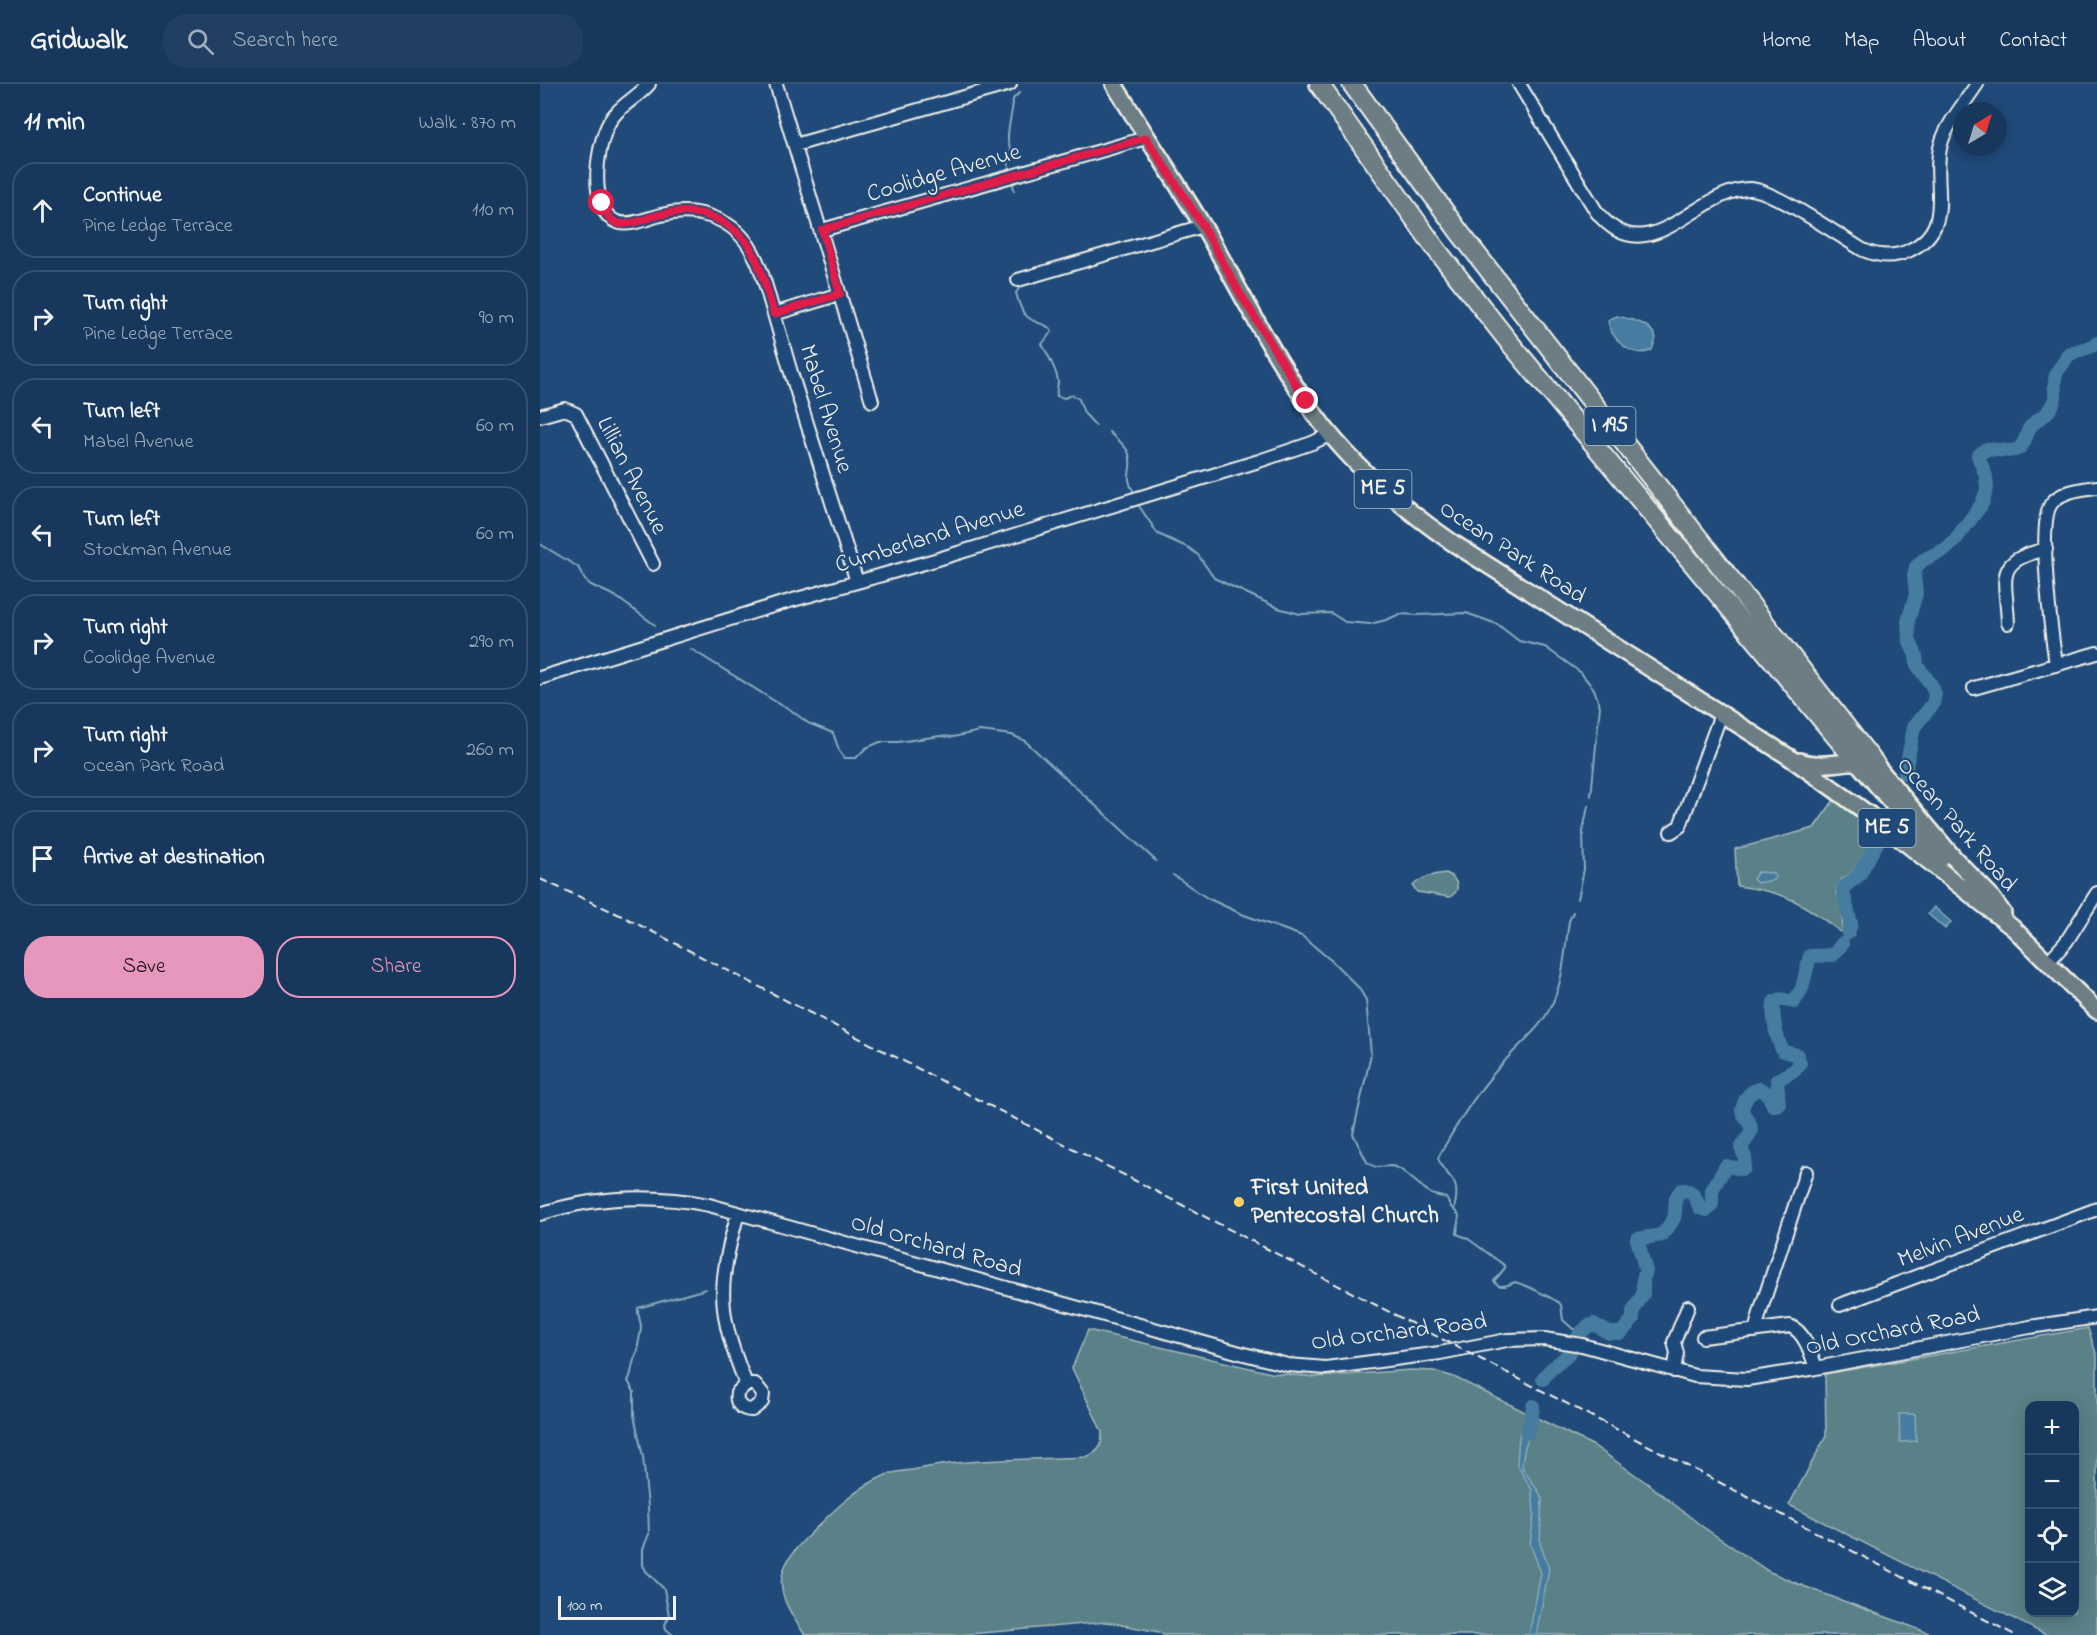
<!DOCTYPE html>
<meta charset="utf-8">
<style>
:root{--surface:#17385c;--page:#203f62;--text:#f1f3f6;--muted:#9eacbb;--line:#365272;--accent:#e797bd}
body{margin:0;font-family:"Indie Flower",sans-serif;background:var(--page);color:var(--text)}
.controls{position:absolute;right:18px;bottom:18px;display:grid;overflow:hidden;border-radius:12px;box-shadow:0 3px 15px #0003}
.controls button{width:54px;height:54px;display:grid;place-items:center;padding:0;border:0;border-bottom:2px solid var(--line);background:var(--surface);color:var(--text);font:30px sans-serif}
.compass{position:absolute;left:1413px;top:18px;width:54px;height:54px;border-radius:50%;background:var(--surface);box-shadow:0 3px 15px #0003;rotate:38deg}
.scale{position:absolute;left:18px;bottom:15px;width:118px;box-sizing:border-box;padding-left:6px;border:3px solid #f4f1e8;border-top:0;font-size:16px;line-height:21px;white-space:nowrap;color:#f4f1e8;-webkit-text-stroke:4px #1f4a7a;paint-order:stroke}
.stop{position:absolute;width:18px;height:18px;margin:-14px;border:4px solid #e11d48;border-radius:50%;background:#fff}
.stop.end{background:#e11d48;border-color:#fff;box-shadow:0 2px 6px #0008}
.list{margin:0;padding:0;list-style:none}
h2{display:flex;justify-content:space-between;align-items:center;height:78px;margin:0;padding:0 24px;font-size:26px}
h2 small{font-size:20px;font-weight:400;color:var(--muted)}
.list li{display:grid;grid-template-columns:39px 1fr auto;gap:18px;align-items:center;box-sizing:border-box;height:96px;margin:0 12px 12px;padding:0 12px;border:2px solid var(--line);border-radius:24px}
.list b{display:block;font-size:22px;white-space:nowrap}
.list p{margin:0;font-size:20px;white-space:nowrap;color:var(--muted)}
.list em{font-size:20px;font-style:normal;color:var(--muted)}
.actions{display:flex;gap:12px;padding:18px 24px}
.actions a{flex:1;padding:14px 0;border:2px solid var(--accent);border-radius:24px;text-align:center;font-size:21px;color:var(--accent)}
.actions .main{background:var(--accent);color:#111}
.icon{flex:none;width:33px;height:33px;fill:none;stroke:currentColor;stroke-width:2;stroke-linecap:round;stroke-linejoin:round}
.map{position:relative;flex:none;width:1557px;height:1551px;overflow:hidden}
header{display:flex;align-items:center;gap:36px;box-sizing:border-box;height:84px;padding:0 30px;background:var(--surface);border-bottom:2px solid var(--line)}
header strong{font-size:28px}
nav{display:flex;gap:33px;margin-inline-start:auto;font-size:21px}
.search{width:420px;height:54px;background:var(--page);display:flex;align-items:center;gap:15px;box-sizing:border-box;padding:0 21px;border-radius:24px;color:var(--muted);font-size:22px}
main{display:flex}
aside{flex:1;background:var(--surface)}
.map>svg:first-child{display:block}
</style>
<header>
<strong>Gridwalk</strong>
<div class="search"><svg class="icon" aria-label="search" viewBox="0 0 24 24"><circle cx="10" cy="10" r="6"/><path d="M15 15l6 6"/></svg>Search here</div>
<nav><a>Home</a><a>Map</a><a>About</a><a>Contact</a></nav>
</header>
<main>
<aside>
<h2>11 min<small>Walk · 870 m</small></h2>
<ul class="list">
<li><svg class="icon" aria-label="ahead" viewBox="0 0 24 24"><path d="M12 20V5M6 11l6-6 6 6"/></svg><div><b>Continue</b><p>Pine Ledge Terrace</p></div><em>110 m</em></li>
<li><svg class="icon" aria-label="right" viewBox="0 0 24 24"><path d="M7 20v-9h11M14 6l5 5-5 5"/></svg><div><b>Turn right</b><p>Pine Ledge Terrace</p></div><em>90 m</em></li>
<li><svg class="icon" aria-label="left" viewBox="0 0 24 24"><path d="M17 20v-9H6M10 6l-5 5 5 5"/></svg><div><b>Turn left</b><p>Mabel Avenue</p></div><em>60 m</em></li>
<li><svg class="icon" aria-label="left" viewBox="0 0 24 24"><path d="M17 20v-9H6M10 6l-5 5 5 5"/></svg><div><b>Turn left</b><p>Stockman Avenue</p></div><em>60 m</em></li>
<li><svg class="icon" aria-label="right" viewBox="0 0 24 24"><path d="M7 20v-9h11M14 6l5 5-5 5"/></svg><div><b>Turn right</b><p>Coolidge Avenue</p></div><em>290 m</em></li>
<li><svg class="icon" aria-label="right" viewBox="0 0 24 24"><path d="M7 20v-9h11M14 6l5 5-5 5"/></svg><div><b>Turn right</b><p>Ocean Park Road</p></div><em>260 m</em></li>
<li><svg class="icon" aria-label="arrive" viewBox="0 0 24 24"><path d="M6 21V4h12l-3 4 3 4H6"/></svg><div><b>Arrive at destination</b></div></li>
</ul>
<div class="actions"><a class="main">Save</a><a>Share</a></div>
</aside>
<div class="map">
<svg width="1557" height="1551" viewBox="0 0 1557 1551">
<rect width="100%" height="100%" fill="#1f4a7a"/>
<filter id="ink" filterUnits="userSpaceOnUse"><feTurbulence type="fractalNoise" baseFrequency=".0167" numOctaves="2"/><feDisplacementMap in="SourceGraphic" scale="12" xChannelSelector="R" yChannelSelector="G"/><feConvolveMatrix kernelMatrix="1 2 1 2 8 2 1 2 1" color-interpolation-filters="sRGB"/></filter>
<g filter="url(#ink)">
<path fill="#5a8187" stroke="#a7b9b8" stroke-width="1.5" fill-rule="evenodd" d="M1294,716L1337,748L1314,787L1302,795L1298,801L1296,808L1303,828L1302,849C1263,819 1247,808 1197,802L1195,765L1274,744Z
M906,789C917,794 923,807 909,813L877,808L873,802C881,792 894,791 906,789Z
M1548,1244L1557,1272V1551H1506L1249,1421L1286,1352L1285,1290ZM1490,1322H1534V1528H1490Z
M548,1246L731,1289L776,1293L870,1286L894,1287L914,1293L1054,1362L1107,1399L1163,1443L1228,1487L1258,1500L1394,1551H623L619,1548L567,1538L418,1551H265C235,1508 230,1488 271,1449C293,1427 317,1403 346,1391C356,1387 368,1387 378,1385C433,1374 489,1376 546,1373C559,1368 562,1363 562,1348L532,1284Z"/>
<path fill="#447c9f" stroke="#8aabbc" stroke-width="1.5" d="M1077,232C1091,235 1111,239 1116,254L1112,266C1094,276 1070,256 1068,236Z
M1218,788L1233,789L1235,793L1234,796L1217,799L1213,795Z
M1394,823L1411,838L1405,845L1388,830Z
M989,1330L996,1333L985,1363L982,1379L983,1385L999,1408L1002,1415L1000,1459L1009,1485L996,1551H989L1001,1489L990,1460L994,1430L992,1406L977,1380L979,1352Z
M1359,1330H1375L1376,1357L1360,1358Z"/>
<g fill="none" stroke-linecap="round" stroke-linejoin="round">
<path stroke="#8aabbc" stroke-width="2" d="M469,85C467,73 472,74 471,67C471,63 468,61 468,57C467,43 473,29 473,15L480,8
M473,100L474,107
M481,201L476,209C480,224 483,234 499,239C505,241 508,242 512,247L502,260C508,272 516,283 518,297C518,303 516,306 517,312L524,314L532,311L539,315L544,329L556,342
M569,348C575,354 586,361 589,370C594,385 583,393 594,408
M597,419L618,450L649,464L658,471L674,494L738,524L760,530L791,529L805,538L830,540L846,536L860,530L877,531L926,529L957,540L979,557L1005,563L1040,588L1054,605L1060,622L1051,712
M0,460L38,483L45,496L51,501L75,512L115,541
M151,565L241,621L248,624L268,639L293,649L299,666L305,674H316L326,664L340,658H358L400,652L413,653L440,647L472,651L485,657L616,777
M633,791L667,814L704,831L762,852L793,878L819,904L826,916L831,970L813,1050L827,1078L835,1083L852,1082L860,1085L891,1110L906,1114L911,1123L919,1131L917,1150L927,1154L964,1181L965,1184L954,1197C960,1206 968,1201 975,1198C983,1200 1018,1216 1021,1221C1022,1225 1022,1232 1023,1236L1033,1245L1042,1247
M1038,815L1044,785L1043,747L1048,722
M914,1126C916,1116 919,1104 912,1095C905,1086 902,1086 898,1074C916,1041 937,1007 963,979C980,959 1003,943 1013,918C1024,893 1025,864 1029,837L1033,828
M133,1551L126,1545L125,1541L129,1532L124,1505L106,1487L103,1481V1465L109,1450L108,1422L103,1373L94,1331V1308L88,1297C94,1286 90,1280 98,1267C97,1258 101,1252 101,1243C101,1237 97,1231 98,1224L166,1205"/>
<path stroke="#447c9f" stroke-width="14" d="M1365,689L1374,643L1393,620L1395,610L1392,602L1377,581L1376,572L1369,555L1368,537L1376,510L1374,492L1376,483L1383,476L1406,465L1415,456L1442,420L1447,405L1446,392L1438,372L1446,365C1455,365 1471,369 1478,365C1485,361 1486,351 1489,345C1494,336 1504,334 1509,326C1521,310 1511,305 1516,291C1518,283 1525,280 1527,272C1536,265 1548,266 1557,259
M1308,849L1311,840L1303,807L1304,803L1319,791L1338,757
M1039,1251L1048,1242L1054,1240L1069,1249H1081L1093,1235V1227L1103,1210V1195L1106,1187L1097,1155L1122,1151C1126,1145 1131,1140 1134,1134C1138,1123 1131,1115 1142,1106C1155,1106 1155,1115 1160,1124L1167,1126L1172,1120V1106L1186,1082L1201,1085L1204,1084L1205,1073L1201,1064C1205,1055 1214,1051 1210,1040C1208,1034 1203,1032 1202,1026C1204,1016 1209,1007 1220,1005L1228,1010L1233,1021L1239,1020L1237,996L1255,986L1260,979L1257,971L1243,967C1236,954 1232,933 1234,918L1241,915L1254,918L1262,904L1270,872L1293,871L1302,860
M1003,1295C1009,1283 1021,1280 1030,1268
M987,1349L991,1337L993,1322"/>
<defs>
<path id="minor" d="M109,0C98,13 82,20 72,34C57,54 46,126 77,138C89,143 108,134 121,131C153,123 190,132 209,162C222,182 227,208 234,230
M236,0L332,317
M979,0L1056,127C1108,194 1158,103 1211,105C1235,107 1298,151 1323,166C1337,172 1353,174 1368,167C1418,144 1390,99 1401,60C1406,41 1426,17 1437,0
M255,61L470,0
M282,146L606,54
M478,196L663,142
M300,210L234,230L252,292L317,498
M0,332L25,325L36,330L113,480
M1468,539C1466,492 1453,478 1506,465
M1516,581C1512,553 1497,440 1511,420C1520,407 1542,405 1557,403
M0,594L239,520L395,476L719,377L772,359L791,350
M1434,604L1557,569
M1131,748L1140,742L1181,630
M1508,878L1526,858L1557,809
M198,1129C177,1204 177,1227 206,1300L197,1309C195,1319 201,1326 212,1326L222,1318L223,1310L215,1300H206
M0,1130C56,1112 111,1110 169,1121L704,1270L748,1281L786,1284L900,1269L967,1256L1004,1255L1042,1261L1155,1292L1207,1295L1276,1284L1490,1243L1557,1233
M1300,1221L1557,1125
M1215,1247L1221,1225L1266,1088
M1163,1253L1250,1242C1265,1248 1271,1270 1276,1284
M1134,1287L1137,1269L1134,1258L1148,1223"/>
<path id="major" d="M574,0C603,48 634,94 663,142C703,210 737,282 785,344C821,389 865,426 913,459L1249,673L1330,731L1473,844L1557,927
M1260,677C1284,686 1319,672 1335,680L1414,774L1450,811L1463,829
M1317,678L1400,776"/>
<path id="highway" d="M779,0L896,165L965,253L1317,678
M812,0L920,149L1335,680"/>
</defs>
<use href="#minor" stroke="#f4f1e8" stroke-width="16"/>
<use href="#major" stroke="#f4f1e8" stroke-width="20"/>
<use href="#highway" stroke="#f4f1e8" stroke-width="22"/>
<use href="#minor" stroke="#1f4a7a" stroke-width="12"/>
<use href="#major" stroke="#6c7e84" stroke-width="15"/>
<use href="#highway" stroke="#6c7e84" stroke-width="18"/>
<path stroke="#f4f1e8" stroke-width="2" stroke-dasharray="9 4.5" stroke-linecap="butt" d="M0,795L80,831L284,936L1475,1551"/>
</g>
</g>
<g fill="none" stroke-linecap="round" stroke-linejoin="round" filter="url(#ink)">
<path stroke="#e11d48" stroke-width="8" d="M62,119C65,129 71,140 83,140C94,140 105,135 115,132C148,123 178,128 203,154C219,171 227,208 234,230L300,210L282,146L606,54L663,142L698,206L766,317"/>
</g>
<circle fill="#ffd166" stroke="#1f4a7a" stroke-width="2" cx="699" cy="1118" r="6"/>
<g text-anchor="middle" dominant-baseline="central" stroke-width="4.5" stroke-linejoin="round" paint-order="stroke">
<g fill="#1f4a7a" stroke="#b4bfc7" stroke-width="1.5">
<rect x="1044.5" y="323" width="51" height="38" rx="4.5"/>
<rect x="814.5" y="386" width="57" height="38" rx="4.5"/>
<rect x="1318.5" y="725" width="57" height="38" rx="4.5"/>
</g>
<g font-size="22" font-weight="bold" fill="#f4f1e8">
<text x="1070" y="342">I 195</text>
<text x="843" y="405">ME 5</text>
<text x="1347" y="744">ME 5</text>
</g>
<g font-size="24" fill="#f4f1e8" stroke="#1f4a7a">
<text transform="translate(404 90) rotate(-16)">Coolidge Avenue</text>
<text transform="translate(285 325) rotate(73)">Mabel Avenue</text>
<text transform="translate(91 392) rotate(63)">Lillian Avenue</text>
<text transform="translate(390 454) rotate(-17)">Cumberland Avenue</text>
<text transform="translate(972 469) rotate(33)">Ocean Park Road</text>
<text transform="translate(1416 741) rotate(49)">Ocean Park Road</text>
<text transform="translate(1421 1154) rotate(-21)">Melvin Avenue</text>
<text transform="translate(396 1163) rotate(16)">Old Orchard Road</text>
<text transform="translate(1353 1248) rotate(-11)">Old Orchard Road</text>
<text transform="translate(859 1249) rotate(-7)">Old Orchard Road</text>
</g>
<g font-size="24" font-weight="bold" fill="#f4f1e8" stroke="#1f4a7a" text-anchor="start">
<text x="711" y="1104">First United<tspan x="711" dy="28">Pentecostal Church</tspan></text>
</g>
</g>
</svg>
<div class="controls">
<button>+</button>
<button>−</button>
<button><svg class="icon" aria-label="locate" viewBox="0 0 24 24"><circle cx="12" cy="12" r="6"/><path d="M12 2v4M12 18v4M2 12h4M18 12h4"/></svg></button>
<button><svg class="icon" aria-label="layers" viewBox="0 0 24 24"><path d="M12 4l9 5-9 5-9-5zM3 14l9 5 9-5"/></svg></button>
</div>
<svg class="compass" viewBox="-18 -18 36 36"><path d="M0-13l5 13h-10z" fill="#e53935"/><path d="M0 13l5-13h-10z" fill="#9eacbb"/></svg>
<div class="scale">100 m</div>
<div class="stop" style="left:62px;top:119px"></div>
<div class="stop end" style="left:766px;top:317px"></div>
</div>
</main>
